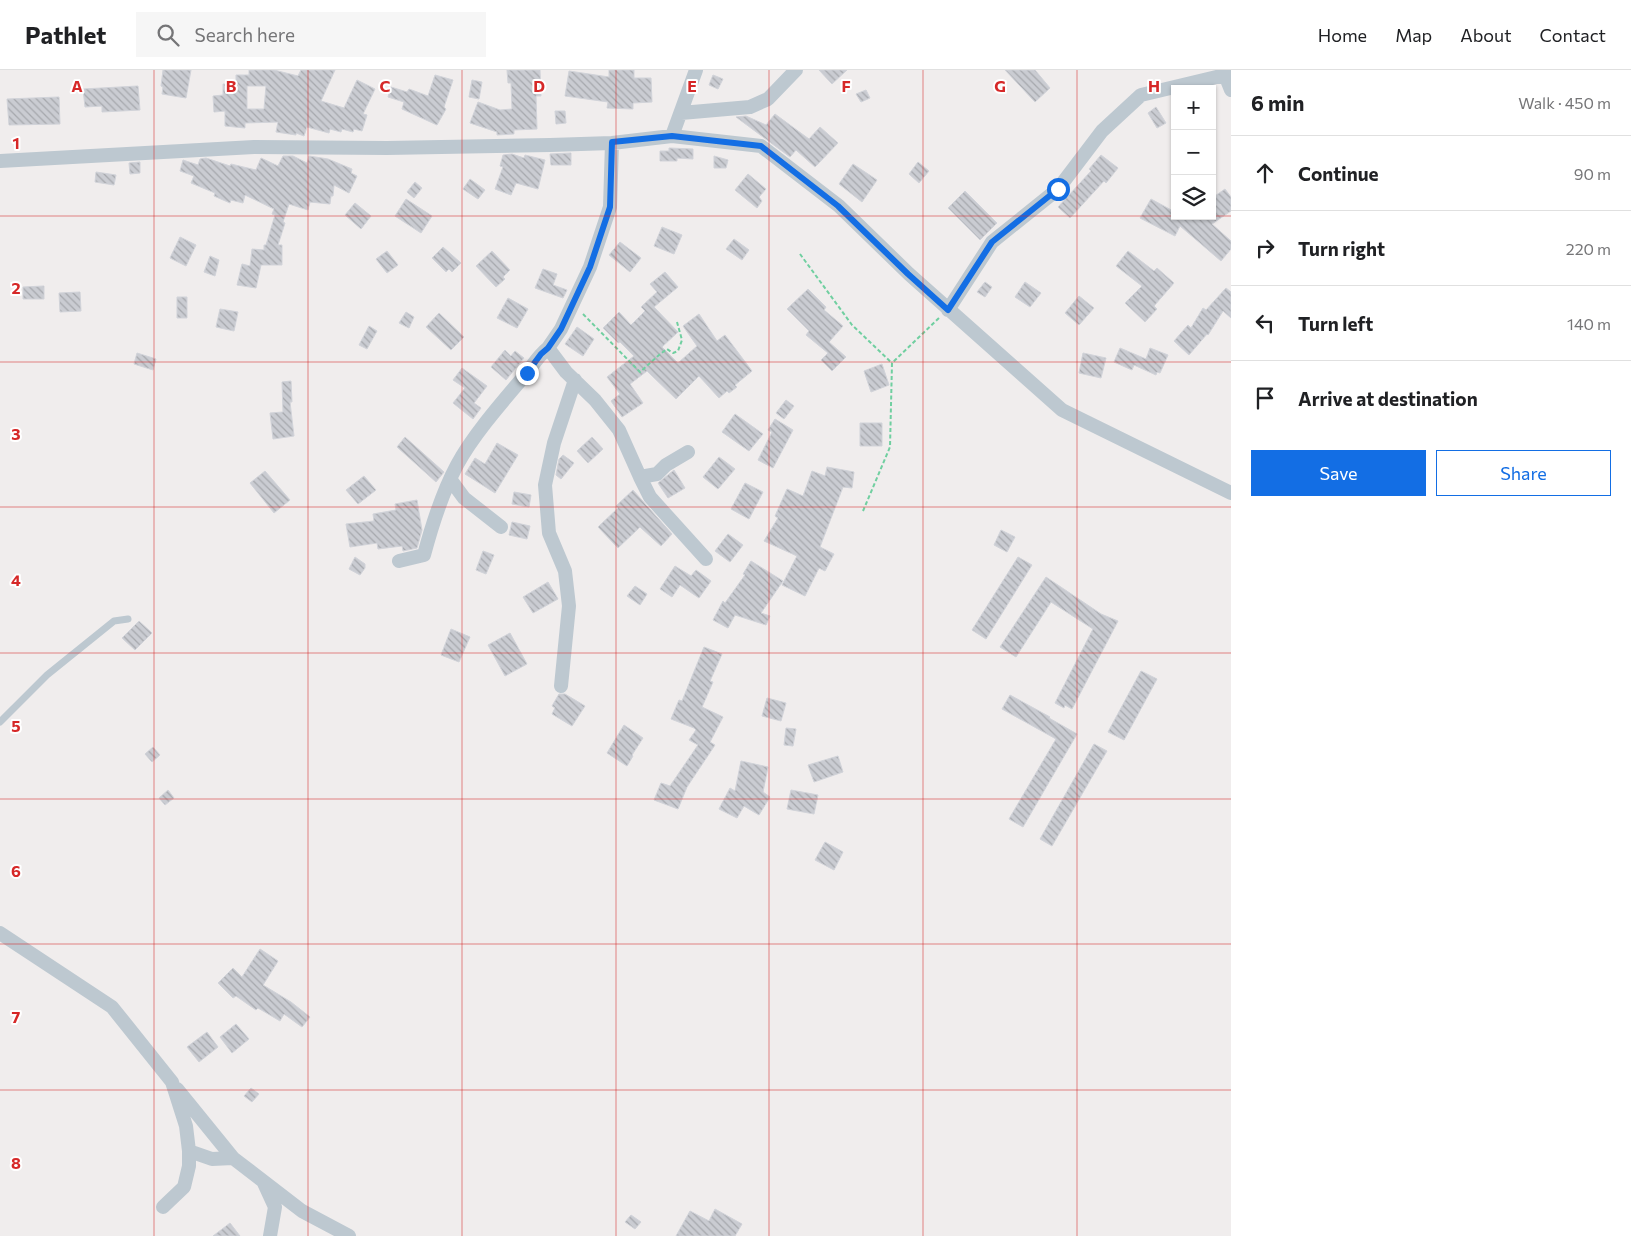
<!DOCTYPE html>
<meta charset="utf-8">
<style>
:root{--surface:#fff;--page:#f6f6f6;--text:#202124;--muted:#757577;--line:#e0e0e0;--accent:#136ee4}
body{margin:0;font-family:Commissioner,sans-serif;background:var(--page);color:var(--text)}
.controls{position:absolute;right:15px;top:15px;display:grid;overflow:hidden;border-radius:0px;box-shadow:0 1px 4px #0004}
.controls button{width:45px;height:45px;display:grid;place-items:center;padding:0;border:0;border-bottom:1px solid var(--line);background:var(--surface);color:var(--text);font:25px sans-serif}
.stop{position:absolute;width:15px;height:15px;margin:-11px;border:4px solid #136ee4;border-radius:50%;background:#fff}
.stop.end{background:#136ee4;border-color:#fff;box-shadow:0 1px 5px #0008}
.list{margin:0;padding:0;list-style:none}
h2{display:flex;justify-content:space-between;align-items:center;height:65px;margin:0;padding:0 20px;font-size:21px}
h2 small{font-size:16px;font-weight:400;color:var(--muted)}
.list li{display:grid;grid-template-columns:32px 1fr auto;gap:15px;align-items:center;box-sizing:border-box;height:75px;padding:0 20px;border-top:1px solid var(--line)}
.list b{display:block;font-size:19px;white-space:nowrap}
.list em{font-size:16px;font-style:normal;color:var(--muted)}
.actions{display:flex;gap:10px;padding:15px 20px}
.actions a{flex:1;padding:11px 0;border:1px solid var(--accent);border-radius:0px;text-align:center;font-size:18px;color:var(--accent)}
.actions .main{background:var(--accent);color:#fff}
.icon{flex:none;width:28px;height:28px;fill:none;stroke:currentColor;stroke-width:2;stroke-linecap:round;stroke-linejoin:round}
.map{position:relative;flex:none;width:1231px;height:1166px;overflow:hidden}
header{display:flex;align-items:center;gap:30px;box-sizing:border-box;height:70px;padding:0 25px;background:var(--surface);border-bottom:1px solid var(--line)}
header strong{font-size:24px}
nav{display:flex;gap:28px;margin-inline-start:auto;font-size:18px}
.search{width:350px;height:45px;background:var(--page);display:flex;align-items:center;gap:12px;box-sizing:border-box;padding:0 18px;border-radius:0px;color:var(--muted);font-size:19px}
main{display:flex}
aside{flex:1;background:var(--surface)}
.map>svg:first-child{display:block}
</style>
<header>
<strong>Pathlet</strong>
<div class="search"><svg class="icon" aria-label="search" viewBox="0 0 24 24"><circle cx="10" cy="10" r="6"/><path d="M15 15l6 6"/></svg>Search here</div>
<nav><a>Home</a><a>Map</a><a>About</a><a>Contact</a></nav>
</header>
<main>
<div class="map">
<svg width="1231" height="1166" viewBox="0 0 1231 1166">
<defs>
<pattern id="building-back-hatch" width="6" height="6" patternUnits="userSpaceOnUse" patternTransform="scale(1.25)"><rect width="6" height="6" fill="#caccd2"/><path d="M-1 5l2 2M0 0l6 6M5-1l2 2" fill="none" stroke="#a6a8ad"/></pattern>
</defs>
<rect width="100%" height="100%" fill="#f0eded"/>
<path fill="url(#building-back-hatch)" stroke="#d1d3d9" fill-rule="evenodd" d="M163,0H191L186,28L162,24L163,17L161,16Z
M249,0H274L298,6L301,0H335L321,31L344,38L357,10L375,19L363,44L367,45L362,61L354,59L353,62L342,59L341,62L330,59L329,63L307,57L304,66L296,63V65L276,62L278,52L245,53V58L225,56V41L214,42L213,26L223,25V14H236V5H249ZM247,16H266L264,39H247Z
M507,0H540L541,26H536L537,59L514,60V64L497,65V62L470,53L478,32L500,40L512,39L511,13H508Z
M609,0H634V8H651L652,32L633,33V39L607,38L608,32L565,26L569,1L609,7Z
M819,0H847L832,14Z
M1005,0H1035L1050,18L1035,32Z
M435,5L453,10L444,37L446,39L437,55L402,39L404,32L388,27L391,17L407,22L409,19L428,26Z
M713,5L723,9L718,19L709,15Z
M472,10L482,12L479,29L469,27Z
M138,16L140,40L102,42V36L85,37L83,19Z
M866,20L870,28L861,32L856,24Z
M59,27L60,54L9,55L7,29Z
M1156,37L1166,53L1157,58L1148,43Z
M555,41H565L566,53L556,54Z
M775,44L809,69L820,57L838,73L815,97L796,80L790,87L736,47L746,46L766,55Z
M669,78L693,79V89L677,88V91H660V81H669Z
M571,83V95H551L550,84Z
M512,84L524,88L525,85L545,90L538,119L516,113L511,125L495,119L503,97L500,96L503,85Z
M1101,85L1118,98L1106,113L1104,111L1070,148L1058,137L1091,101L1089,99Z
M283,86H293L307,93L309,86L328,89L352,99L351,103L357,106L349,123L334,115L333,126H331L330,134L310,132L308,140L289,134L283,152L285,153L278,175H282V195H261L256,218L237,215L242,194L250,196L252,179L264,180V175H266L275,145L272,144L274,139L245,125L243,133L231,130L230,133L214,126L215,123L191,113L194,106L180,101L183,90L198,95L200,89L206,88L230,96L231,94L256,100L261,88L278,96Z
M714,86L728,90L726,98H714Z
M140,92V103L130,104L129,93Z
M918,92L929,101L919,113L909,104Z
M853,94L877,110L862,132L839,114Z
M96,102L116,105L114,115L95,112Z
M748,104L766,119L759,127L762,131L757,138L735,120Z
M470,109L485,120L478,129L463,119Z
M415,112L422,118L414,128L407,122Z
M1225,119L1231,127V141L1212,154L1231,171V179L1221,191L1180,156L1175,166L1140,148L1151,129L1175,142V146H1212V128Z
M965,121L997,153L980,170L948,138Z
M406,129L432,146L421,163L395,146Z
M355,133L371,146L361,159L345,145Z
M662,157L682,165L674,184L654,176Z
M180,167L196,175L186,196L170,188Z
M734,169L749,180L742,190L726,179Z
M620,172L641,188L630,202L609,185Z
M443,177L461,193L452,202L449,199L446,202L432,188Z
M387,181L398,195L387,203L376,189Z
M492,181L510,200L503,207L505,209L496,217L476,196Z
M1128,181L1154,201L1157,198L1174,213L1154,236L1157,239L1145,252L1125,233L1142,216L1116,196Z
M210,186L219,190L215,206L204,202Z
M543,199L557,204L553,215L567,220L563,228L535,218Z
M665,202L678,217L654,237L678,262L662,277L678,293L697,276L683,256L699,244L717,271L725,265L752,301L735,315L737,317L729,323L727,321L719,328L699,306L676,329L647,301L630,314L643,333L622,347L611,331L620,324L607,307L634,286L620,272L618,273L603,258L619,242L631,255L645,241L641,237L657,222L650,214Z
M985,212L992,217L985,227L977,222Z
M1025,212L1041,223L1030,237L1015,227Z
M44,216V229H23V217Z
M1226,218L1231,222V248L1223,241L1208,265L1207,264L1189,285L1174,271L1188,255L1191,258L1203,238L1206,240Z
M808,219L826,237L824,240L843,256L829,272L846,287L832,301L821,290L828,283L806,265L809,261L787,239Z
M80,222L81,241L60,242L59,223Z
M1079,226L1094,238L1079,255L1065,243Z
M177,227H187V248H177Z
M508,228L528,239L517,258L497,248Z
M220,239L238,242L234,261L216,257Z
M406,242L414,247L409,258L399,253Z
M439,243L464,267L451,280L426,257Z
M369,256L377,261L367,279L359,275Z
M577,257L594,269L583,286L565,274Z
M1120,278L1146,289L1150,278L1168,285L1160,303L1157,302L1156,305L1134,295L1132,300L1114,292Z
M505,280L511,286L515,281L524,288L506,310L491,297Z
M137,283L156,289L153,300L134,294Z
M1083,283L1106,288L1101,308L1079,303Z
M882,294L889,315L871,322L864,301Z
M462,298L487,316L474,333L481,338L473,349L453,333L465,318L453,310Z
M291,311L292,332H290L294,366L273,369L270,343L283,342L282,312Z
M786,330L794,336L784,349L776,343Z
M735,344L763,364L749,381L722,362Z
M775,349L793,360L773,398L758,390L772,362L768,360Z
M860,353H882V376H860Z
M405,367L444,402L436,412L397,377Z
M592,367L603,379L588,393L577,381Z
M497,373L518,385L495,423L465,404L475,388L485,394Z
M563,385L574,393L561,409L556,405L559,389Z
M719,387L735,399L718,419L703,407Z
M827,397L854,402L852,418L843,417L820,477L834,484L825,501L819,498L805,526L782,515L797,486L764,471L778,448L775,446L787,419L803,426L812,401L825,406Z
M674,400L685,418L668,428L658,413Z
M265,401L290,430L274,443L250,413Z
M364,406L376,420L358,434L346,420Z
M745,413L763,422L749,449L731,439Z
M633,420L672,464L661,476L640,457L618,478L598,457L618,438L616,436Z
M514,422L531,425L529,437L512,434Z
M417,430L422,460L417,478L403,481L402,476L378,479L377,473L350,477L346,454L374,451L373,444L396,440L395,434Z
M512,452L530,456L527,469L509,465Z
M1001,460L1015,467L1007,482L994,475Z
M728,464L743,475L730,492L715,481Z
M483,481L494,485L486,504L476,500Z
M355,487L365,494V498L360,505L349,499Z
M1018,487L1032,495L986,569L972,560Z
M751,491L783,511L761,543L770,546L766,555L735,545L728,558L713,550L723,531L725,533L745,505L743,504Z
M675,496L691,506L696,500L711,511L699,528L680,515L672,527L660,519Z
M1046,507L1101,544L1118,551L1072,639L1065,635L1064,638L1055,633L1093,559L1051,532L1016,587L1000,577Z
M548,512L558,529L533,543L523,527Z
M635,516L647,524L640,535L627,526Z
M139,551L152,563L135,580L122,568Z
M451,559L470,567L459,592L441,585Z
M510,563L527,594L505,606L488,575Z
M704,577L722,584L710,611L713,612L702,637L723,647L710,672L715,675L687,717L678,739L654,730L661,713L670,716L698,675L689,670L696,660L694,658L671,649L679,630L682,631Z
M1141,601L1157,609L1124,670L1108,662Z
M559,624H565L585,636L572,656L552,644L555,638L552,636Z
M1010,625L1050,647L1049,648L1077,664L1023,757L1009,749L1056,669L1002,639Z
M767,628L786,633L781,651L762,646Z
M624,655L643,668L632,685L633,686L627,696L607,683Z
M786,658L796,659L793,676L784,675Z
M1094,674L1107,681L1052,776L1040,769Z
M153,677L160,685L152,692L145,684Z
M838,686L843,702L814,712L808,695Z
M741,691L768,697L763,722L770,727L759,745L744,736L737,748L719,739L730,718L735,721Z
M168,720L174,728L165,735L159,728Z
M791,720L818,725L814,744L787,739Z
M825,772L843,782L834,800L815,790Z
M260,879L278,891L263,915L291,932L310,947L302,957L284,944L280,951L258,938L256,940L236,926L233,928L218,913L233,898L242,907Z
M236,954L249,969L232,983L220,967Z
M207,962L218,977L199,992L187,977Z
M251,1018L259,1024L252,1032L244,1026Z
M715,1139L742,1154L735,1166H676L690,1141L709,1151Z
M631,1145L641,1152L635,1159L625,1152Z
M230,1153L240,1166H213Z"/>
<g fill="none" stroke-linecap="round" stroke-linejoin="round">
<path stroke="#70cfa0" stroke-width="2" stroke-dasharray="4 2.5" stroke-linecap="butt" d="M800,184L852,255L892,293
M583,244L640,302L659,285L667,279L673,283L678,281L682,270L677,252
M863,441L890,377L892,293L939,248"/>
<path stroke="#bdc8d0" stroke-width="7" d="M0,652L47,605L114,551L128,549"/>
<path stroke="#bdc8d0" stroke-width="14" d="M1225,5L1231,20
M681,43L750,37L768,29L796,0
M672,66L696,0
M612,73L610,137L590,197L561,259L548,278L566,302L595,330L619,360L640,407L657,404L666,395L688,382
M0,91L254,77L387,78L550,75L612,73L672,66L761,76L839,136L909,204L1062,340L1231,423
M948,240L992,172L1058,119L1102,61L1141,25L1225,5L1231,2
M640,407L650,427L706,489
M450,409L464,428L501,457
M399,491L424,485C432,455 442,423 457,395C473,365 503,331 526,304C533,295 538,286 548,278
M561,616L569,536L565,501L549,463L545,415L554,373L575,310
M0,863L112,937L172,1012L186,1056L189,1081L212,1089L233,1088L302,1141L349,1166
M177,1019L233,1088
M264,1113L275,1137L270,1166
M163,1137L184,1117L189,1096V1081"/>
</g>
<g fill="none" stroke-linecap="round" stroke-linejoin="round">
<path stroke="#136ee4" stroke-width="6" d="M527,303L541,284L548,278L561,259L590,197L610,137L612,72L672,66L761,76L838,136L908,204L948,240L992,172L1058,119"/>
</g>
<path fill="none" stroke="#d62828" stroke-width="1" stroke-opacity="0.55" d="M154,0V1166M308,0V1166M462,0V1166M616,0V1166M769,0V1166M923,0V1166M1077,0V1166M0,146H1175M1212,146H1231M0,292H1231M0,437H1231M0,583H1231M0,729H1231M0,874H1231M0,1020H1231"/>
<g font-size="16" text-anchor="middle" font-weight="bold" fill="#d62828" stroke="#fff" stroke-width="4" stroke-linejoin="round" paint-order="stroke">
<text x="77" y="22">A</text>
<text x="231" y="22">B</text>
<text x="385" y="22">C</text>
<text x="539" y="22">D</text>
<text x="692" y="22">E</text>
<text x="846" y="22">F</text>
<text x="1000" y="22">G</text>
<text x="1154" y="22">H</text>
<text x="16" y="79">1</text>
<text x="16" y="224">2</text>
<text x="16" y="370">3</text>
<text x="16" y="516">4</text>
<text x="16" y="662">5</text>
<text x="16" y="807">6</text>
<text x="16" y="953">7</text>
<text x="16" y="1099">8</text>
</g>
</svg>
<div class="controls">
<button>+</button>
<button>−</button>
<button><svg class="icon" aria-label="layers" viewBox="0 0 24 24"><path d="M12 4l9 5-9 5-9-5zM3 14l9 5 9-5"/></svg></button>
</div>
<div class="stop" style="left:1058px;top:119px"></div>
<div class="stop end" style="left:527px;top:303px"></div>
</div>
<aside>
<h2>6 min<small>Walk · 450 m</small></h2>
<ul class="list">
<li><svg class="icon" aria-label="ahead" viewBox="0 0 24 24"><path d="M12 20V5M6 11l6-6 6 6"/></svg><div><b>Continue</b></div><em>90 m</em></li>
<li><svg class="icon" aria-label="right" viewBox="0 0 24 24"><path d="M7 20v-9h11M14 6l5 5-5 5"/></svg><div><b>Turn right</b></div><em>220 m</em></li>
<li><svg class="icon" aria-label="left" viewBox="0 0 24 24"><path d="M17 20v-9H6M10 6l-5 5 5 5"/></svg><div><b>Turn left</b></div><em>140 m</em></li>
<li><svg class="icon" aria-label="arrive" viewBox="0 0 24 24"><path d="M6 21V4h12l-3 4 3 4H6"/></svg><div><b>Arrive at destination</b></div></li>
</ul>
<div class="actions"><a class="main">Save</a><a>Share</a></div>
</aside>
</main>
